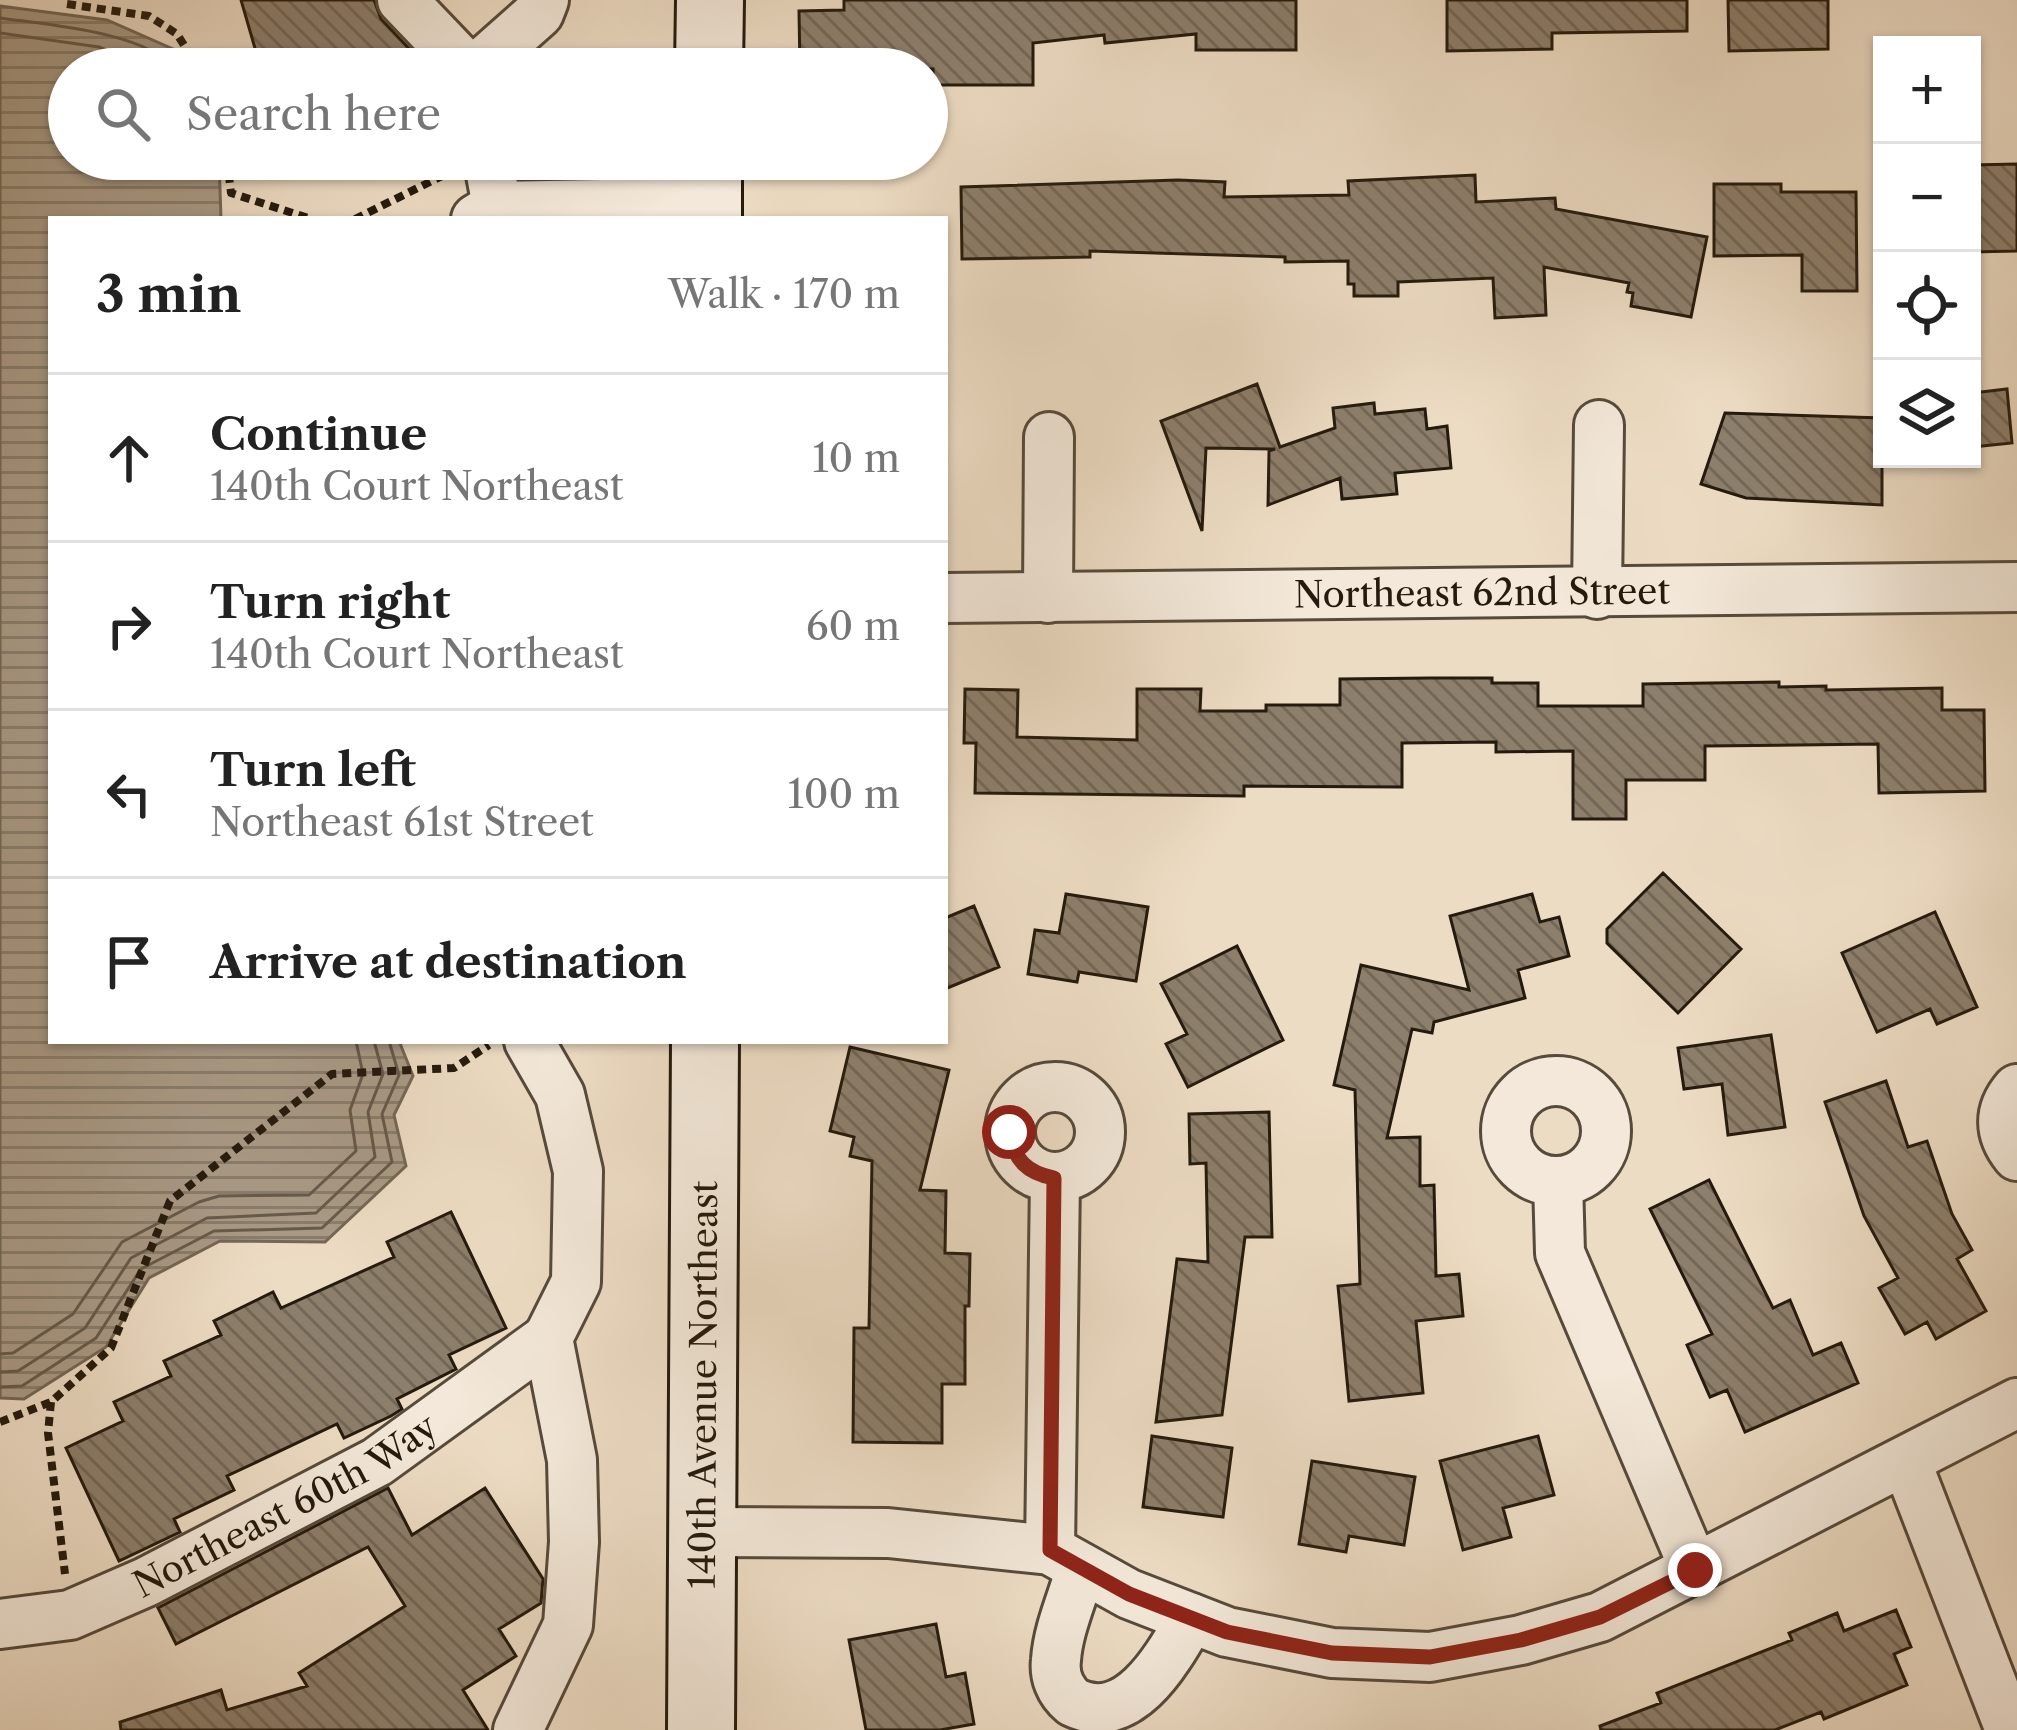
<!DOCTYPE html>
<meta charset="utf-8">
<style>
:root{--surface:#fff;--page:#f6f6f6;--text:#222;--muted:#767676;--line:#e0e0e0}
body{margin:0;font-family:"Libre Caslon Text",serif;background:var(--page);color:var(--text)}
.controls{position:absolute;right:36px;top:36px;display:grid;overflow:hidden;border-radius:0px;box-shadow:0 3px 9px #0004}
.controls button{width:108px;height:108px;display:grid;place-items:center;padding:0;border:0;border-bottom:3px solid var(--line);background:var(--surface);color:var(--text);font:60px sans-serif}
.stop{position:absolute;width:36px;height:36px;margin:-27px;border:9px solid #8f2418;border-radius:50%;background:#fff}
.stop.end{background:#8f2418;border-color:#fff;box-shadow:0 3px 12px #0008}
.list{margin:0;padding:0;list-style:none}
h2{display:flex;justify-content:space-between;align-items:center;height:156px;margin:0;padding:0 48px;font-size:51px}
h2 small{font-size:39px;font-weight:400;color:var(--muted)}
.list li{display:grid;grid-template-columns:78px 1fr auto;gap:36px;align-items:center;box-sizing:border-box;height:168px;padding:0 48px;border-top:3px solid var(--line)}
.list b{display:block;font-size:45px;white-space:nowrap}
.list p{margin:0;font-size:39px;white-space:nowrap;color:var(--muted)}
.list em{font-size:39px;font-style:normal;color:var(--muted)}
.icon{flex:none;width:66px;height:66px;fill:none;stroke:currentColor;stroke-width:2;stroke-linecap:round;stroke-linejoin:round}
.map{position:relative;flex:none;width:2017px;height:1730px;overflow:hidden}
.search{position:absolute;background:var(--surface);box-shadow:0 3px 9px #0004;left:48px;top:48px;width:900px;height:132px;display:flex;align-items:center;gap:30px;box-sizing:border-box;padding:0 42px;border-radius:66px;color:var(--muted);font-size:45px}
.panel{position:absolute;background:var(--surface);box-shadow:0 3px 9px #0004;left:48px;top:216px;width:900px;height:828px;border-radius:0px}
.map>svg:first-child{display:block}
</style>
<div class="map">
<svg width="2017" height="1730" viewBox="0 0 2017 1730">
<defs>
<pattern id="water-rules" width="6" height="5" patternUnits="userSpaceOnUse" patternTransform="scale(3)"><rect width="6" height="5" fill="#a99a86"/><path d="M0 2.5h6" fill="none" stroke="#897d6c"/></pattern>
<pattern id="building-back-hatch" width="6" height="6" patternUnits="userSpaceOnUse" patternTransform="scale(3)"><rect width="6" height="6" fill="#8d7f6c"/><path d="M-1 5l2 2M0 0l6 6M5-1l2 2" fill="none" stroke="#736757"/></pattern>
</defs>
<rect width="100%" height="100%" fill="#eddcc4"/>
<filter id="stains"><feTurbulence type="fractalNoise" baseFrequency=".00167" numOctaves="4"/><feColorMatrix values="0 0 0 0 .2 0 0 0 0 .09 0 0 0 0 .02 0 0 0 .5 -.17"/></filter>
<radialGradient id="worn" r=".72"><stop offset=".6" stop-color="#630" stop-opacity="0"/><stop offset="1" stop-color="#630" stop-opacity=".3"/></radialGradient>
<path fill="url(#water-rules)" stroke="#746756" stroke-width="3" d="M0,6L107,20L175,50L185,69H69V159H219L221,219H51V1041H399L413,1076L394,1115L406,1166L325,1242L220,1241L149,1278L106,1347L24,1399L0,1398Z"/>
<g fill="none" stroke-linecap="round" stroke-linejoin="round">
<path stroke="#665a4a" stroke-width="3" d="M0,18C40,24 151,32 172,69
M0,33L99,47L151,69
M0,1354L13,1353L73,1314L122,1242L199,1202L219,1196L309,1195L356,1151L350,1110L363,1074L356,1041
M0,1372L18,1371L85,1328L131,1258L207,1218L316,1213L375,1157L368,1112L383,1074L374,1041
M0,1387L22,1386L96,1338L141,1269L214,1231L322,1228L392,1162L382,1114L399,1075L389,1041"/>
</g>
<path fill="url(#building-back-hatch)" stroke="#241a0d" stroke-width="3" d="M241,0H374L381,19L417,57L421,69H261Z
M844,0H1296V50H1196V34L1105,43L1104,35L1033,43V85H933V69H800L799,11L844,10Z
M1447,0H1687V31L1552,33V49L1447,51Z
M1728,0H1828V49L1729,51Z
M2017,164V251L1972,252V165Z
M1475,175L1476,202L1555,198L1556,209L1707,237L1691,317L1631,306L1633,293L1627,292L1629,283L1544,267L1546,315L1495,318L1493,278L1398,282V296H1354V284H1348V261L1285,262V257L1090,251V257L962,259L961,187L1178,180L1225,182L1224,197L1349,195L1348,181Z
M1714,184H1781V192H1856L1857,291H1802V255L1714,256Z
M1257,384L1280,447L1335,428L1333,408L1374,403L1375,414L1425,409L1427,429L1447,426L1451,468L1395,473L1397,494L1342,499L1340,478L1268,505L1269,451L1275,449L1206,448L1202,531L1161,421Z
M2007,389L2012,443L1972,447V393Z
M1725,413L1882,418V505L1746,498L1701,484Z
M1430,678H1492V683H1538V706H1643V684L1779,682V687L1826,686V690L1942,688V710H1984L1985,791L1879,793L1878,744L1705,746V780H1626V819H1573V751L1496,752V742L1402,743V787L1244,786V796L975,793L976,743H964L965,689L1018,690L1017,737L1137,740V689H1201L1200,711H1266V705H1340V679Z
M1663,873L1741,949L1678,1013L1607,943V929Z
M1066,894L1148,907L1136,981L1079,972L1077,982L1028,974L1035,930L1059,933Z
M1532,894L1540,922L1559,917L1569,956L1518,970L1525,998L1434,1022L1432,1033L1412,1029L1387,1138L1420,1137V1186L1434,1185L1436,1276L1459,1274L1463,1316L1416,1321L1423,1393L1349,1401L1338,1286L1360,1284L1355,1090L1334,1085L1361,965L1469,990L1450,916Z
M974,906L999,967L945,989V918Z
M1935,912L1977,1007L1937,1024L1930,1009L1877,1032L1842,953Z
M1237,946L1283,1040L1188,1087L1166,1044L1187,1034L1161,984Z
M1771,1035L1785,1127L1728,1135L1722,1084L1684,1089L1678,1048Z
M850,1047L949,1070L920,1190L946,1191L945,1253L970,1254L969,1306H965V1384H942V1443L853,1442L854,1328H869L872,1161L850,1156L854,1137L830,1131Z
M1886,1081L1908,1147L1927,1141L1952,1214L1972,1250L1957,1259L1986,1311L1936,1339L1927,1322L1905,1334L1879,1288L1898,1278L1864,1216L1825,1102Z
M1269,1112L1272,1237H1245L1222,1415L1156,1422L1177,1259L1208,1262L1206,1163L1190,1164L1189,1114Z
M1709,1180L1773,1308L1790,1300L1813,1355L1841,1343L1858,1383L1745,1432L1727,1390L1710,1397L1687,1345L1712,1334L1650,1209Z
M451,1212L506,1328L449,1355L456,1369L397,1399L402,1409L391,1416L344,1438L337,1424L227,1476L234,1490L174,1519L180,1532L119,1561L66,1448L123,1421L114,1402L171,1376L164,1361L221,1335L214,1321L273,1292L281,1308L394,1257L387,1242Z
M1152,1436L1232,1448L1223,1517L1143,1507Z
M1538,1436L1554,1495L1503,1508L1511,1537L1463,1550L1440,1461Z
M1312,1461L1415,1477L1404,1545L1349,1536L1346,1552L1299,1544Z
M388,1488L412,1535L485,1488L543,1579L541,1603L499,1629L516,1656L463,1690L488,1730H121L120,1722L221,1690L227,1710L307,1686L299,1673L405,1606L368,1547L176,1644L158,1608Z
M1896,1610L1911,1647L1894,1654L1907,1685L1824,1719L1821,1712L1775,1730H1601L1600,1726L1661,1703L1657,1693L1792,1640L1789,1633L1837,1613L1844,1631Z
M936,1624L946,1677L965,1673L974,1724L940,1730H866L849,1640Z"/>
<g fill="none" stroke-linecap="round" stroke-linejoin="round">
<defs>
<g id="street">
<path d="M402,0L468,69"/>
<path d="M476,69L539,13L544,0"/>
<path d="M497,206L708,202"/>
<path d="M476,219L497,206L488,159"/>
<path d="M1597,594L1599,425"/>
<path id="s1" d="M945,598L2017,587"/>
<path d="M1048,598L1049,437"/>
<circle cx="1556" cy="1131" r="50"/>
<circle cx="1055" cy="1132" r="45"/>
<path d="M2017,1089C1998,1111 1999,1134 2017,1156"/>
<path d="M1558,1181L1560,1253L1695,1570"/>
<path d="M1906,1461L2010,1730"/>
<path d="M703,1532L888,1533L1050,1550L1129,1594L1227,1632L1332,1653L1430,1657L1521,1640L1600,1617L2017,1403"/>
<path d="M1050,1550L1055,1178"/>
<path d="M1081,1568C1073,1597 1058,1629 1056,1660C1054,1676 1060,1691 1073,1702C1130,1730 1169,1656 1191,1618"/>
<path id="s2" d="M0,1624L70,1615L146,1582L377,1462L548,1338"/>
<path d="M518,1730L568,1625L574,1542L572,1460L548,1338L576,1282L578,1171L560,1095L529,1041"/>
</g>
<g id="secondary">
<path d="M709,69L710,0"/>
<path d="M708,219V159"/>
<path id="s3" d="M701,1730L705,1041"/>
</g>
</defs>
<use href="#street" stroke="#564a3b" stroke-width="54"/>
<use href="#secondary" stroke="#241a0d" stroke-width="72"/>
<path stroke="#241a0d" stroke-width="8" stroke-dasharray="9 6" stroke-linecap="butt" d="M67,4L149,16L177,34L199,69
M227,159L231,193L311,219
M355,219L448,173
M51,1402L48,1433L65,1574
M0,1422L51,1402L111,1348L170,1201L332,1074L454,1068L489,1045"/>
<use href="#street" stroke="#f3e8d9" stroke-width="48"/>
<use href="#secondary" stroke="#f3e8d9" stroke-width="66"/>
</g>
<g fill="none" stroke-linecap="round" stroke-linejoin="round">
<path stroke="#8f2418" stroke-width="15" d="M1009,1132C1014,1160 1027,1173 1054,1178L1050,1550L1129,1594L1227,1632L1332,1653L1430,1657L1521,1640L1600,1617L1695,1570"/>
</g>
<g text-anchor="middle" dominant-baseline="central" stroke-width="10" stroke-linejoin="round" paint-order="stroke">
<g font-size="36" fill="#241a0d" stroke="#f3e8d9">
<text stroke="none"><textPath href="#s1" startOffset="537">Northeast 62nd Street</textPath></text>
<text stroke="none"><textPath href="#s3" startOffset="345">140th Avenue Northeast</textPath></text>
<text stroke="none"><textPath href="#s2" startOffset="312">Northeast 60th Way</textPath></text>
</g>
</g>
<rect width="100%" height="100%" filter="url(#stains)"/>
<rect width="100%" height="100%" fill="url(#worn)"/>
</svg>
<div class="controls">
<button>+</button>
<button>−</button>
<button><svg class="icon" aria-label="locate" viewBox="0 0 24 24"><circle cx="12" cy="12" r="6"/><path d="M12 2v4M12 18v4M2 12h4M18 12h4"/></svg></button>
<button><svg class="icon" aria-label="layers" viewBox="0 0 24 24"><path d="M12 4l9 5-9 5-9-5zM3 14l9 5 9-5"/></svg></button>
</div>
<div class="stop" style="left:1009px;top:1132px"></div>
<div class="stop end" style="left:1695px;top:1570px"></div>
<div class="search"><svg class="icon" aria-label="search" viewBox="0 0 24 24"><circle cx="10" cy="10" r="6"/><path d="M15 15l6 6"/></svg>Search here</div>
<section class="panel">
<h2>3 min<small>Walk · 170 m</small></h2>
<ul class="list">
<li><svg class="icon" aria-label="ahead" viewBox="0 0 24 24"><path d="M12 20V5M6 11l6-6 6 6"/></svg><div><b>Continue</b><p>140th Court Northeast</p></div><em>10 m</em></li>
<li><svg class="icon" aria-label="right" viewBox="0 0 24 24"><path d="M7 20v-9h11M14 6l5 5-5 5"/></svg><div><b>Turn right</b><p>140th Court Northeast</p></div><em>60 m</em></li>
<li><svg class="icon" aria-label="left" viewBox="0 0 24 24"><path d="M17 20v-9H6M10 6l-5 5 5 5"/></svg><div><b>Turn left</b><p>Northeast 61st Street</p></div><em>100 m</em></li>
<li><svg class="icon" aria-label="arrive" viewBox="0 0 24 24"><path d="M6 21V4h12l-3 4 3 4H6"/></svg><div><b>Arrive at destination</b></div></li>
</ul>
</section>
</div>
